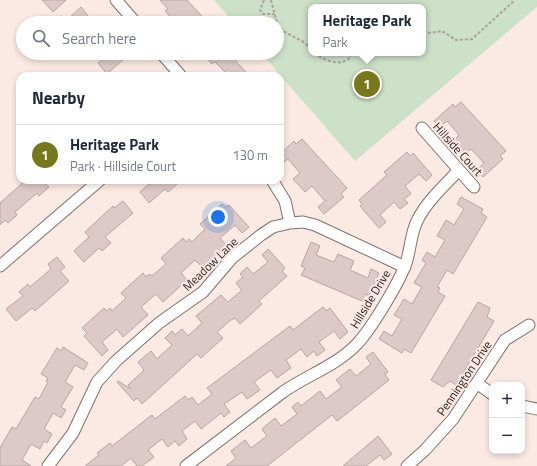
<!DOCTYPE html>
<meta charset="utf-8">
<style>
:root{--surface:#fff;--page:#f2f2f3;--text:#1f2937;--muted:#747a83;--line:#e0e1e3;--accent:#77771d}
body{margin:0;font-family:"Titillium Web",sans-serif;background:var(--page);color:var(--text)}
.controls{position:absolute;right:12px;bottom:12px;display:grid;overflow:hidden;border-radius:8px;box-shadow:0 2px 6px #0003}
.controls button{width:36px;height:36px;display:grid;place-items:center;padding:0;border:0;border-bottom:1px solid var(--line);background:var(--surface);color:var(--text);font:20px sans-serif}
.you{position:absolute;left:218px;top:217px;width:14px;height:14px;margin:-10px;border:3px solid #fff;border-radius:50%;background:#1a73e8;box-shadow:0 0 0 6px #1a73e833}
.badge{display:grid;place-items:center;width:26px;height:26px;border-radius:50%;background:var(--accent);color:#fff;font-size:13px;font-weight:700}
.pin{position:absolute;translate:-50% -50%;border:2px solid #fff;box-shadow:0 1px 4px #0006}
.popup{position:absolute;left:308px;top:4px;width:118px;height:52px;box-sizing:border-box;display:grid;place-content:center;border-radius:8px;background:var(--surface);filter:drop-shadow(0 1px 3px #0005);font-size:13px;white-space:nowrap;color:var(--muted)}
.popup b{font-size:15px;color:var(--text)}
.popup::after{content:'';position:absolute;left:50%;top:100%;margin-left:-8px;border:8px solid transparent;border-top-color:var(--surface)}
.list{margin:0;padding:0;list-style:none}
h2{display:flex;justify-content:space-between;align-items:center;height:52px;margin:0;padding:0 16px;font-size:17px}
h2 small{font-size:13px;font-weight:400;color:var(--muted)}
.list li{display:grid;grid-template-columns:26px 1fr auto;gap:12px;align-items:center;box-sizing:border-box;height:60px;padding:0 16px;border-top:1px solid var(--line)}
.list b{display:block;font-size:15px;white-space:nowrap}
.list p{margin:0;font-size:13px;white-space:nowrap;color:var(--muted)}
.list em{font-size:13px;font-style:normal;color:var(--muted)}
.icon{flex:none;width:22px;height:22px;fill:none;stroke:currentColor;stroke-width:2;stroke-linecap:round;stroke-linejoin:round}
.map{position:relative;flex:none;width:537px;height:466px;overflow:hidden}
.search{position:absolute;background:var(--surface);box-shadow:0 2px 6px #0003;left:16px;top:16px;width:268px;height:44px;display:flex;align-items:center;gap:10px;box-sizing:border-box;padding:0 14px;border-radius:22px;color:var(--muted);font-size:15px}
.panel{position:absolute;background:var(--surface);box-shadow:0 2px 6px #0003;left:16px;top:72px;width:268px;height:112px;border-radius:12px}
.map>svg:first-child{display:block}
</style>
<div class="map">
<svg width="537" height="466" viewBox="0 0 537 466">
<rect width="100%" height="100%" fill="#fbeae3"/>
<path fill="#cce1c8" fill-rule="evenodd" d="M214,0H537V7L355,161L261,53H277V23H234ZM311,7H423V53H311Z"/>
<path fill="#dcc9c8" stroke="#b7a5a4" d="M42,0H66L53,12Z
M160,0H187L208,23H176L165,11L168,9Z
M81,7L89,17L87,18L90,23H73L69,18Z
M110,53H120L125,58L107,74L98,63Z
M202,53H228L250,76H229L215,62L212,64Z
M461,102L506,151L500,156L503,159L483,177L477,170L484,163L471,149L464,155L452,142L459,135L447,121L440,127L434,121L453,104L455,107Z
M302,139L347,188L341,194L344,197L324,214L318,207L325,201L312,186L305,192L293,179L300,173L288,159L280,165V154L294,141L296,144Z
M407,152L410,156L413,153L432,175L426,181L419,174L405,186L411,194L404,199L408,203L400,209L394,202L380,215L386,222L379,228L360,206L362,204L359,200L387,175L384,172Z
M26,180H42L49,187L39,196L37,193L15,212L17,215L8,223L5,220L0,225V203Z
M153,180H175L174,181L177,184L168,192L165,189L149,203L140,192Z
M461,197L483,209L481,213L487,217L453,274L447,270L437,287L440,288L438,292L445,296L411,353L404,349L402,353L379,339L384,331L392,336L402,319L394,315L404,299L412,304L422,287L414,283L426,263L422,260L427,252L435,257L445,240L437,236L446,220L454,225L464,209L457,204Z
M123,201L133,213L105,237L111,243L102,251L99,248L84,262L74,251L89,237L85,232L113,206L114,208Z
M222,204L226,207L229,205L249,227L242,233L235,225L220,238L227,246L202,267L195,260L181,273L187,280L163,302L156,294L141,307L148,315L123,337L117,329L102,342L108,350L102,356L84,336L87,333L82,328L104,308L107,311L110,308L112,311L126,298L121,293L143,273L146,277L150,274L152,276L166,264L161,258L183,238L186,242L189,239L192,242L205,229L200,224Z
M311,242L320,246L316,255L334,262L338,254L354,261L350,270L368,278L371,269L379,273L369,296L365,294L362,301L301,275L305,268L301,266Z
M268,249L285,268L282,271L287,276L259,301L262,304L240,324L235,318L231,320L217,332L223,338L201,358L197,354L142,404L137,398L134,401L117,382L118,381L131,389L128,385L144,370L138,362L151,351L157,359L172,345L165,338L172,331L175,335L182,329L188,336L202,323L196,316L221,295L228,302L242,290L236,283L243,277L240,274L247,267L253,274L268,262L262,255Z
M57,257L65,267L60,271L69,281L35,311L32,308L16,321L6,309L23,296L19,292L28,284L30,287L51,269L48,264Z
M478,302L490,308L487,317L494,321L456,385L450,381L443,387L431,380Z
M323,307L326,311L330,308L348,332L340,339L334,331L319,342L325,350L317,356L314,351L307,357L301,349L286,360L291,368L277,378L271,370L254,382L260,390L247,399L242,392L224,404L230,412L224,417L221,413L201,429L195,421L182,431L187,439L179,446L175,441L168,447L162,439L148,450L154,457L142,466H137L131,458L121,466H85L99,455L97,453L110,443L112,446L152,415L155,419L185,396L188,400L192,397L198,405L212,394L207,388L290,326L293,330Z
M63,347L88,363L84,370L75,365L65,382L73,387L61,407L66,410L61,418L53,413L44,429L52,434L47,443L44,441L40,449L31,444L22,460L31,466H0V448L12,427L16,429L35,397L39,399L48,382L46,381L48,378L41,374L57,348L61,351Z
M373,352L388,372L385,374L389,380L360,403L337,421L332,415L267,466H226L236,458L231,451L245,440L251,448L267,436L262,429L275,418L281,426L297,414L292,407L298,402L301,406L320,391L326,399L342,387L336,380L350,369L356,376L371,364L366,357Z
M378,436L392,454L384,460L380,455L366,466H343Z"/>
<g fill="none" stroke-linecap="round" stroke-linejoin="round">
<defs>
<path id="street" d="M116,0L136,23
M161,53L181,76
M422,128L474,187
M272,180L285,201L290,223
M0,266L100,180
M478,384L492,394
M522,406L537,409
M48,466L73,433L97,382L116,361L159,323L203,292L232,258L261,235L273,227L290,223L303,222L315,225L405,267
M186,466L283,392C307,375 336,366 357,344C371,329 397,286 405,266C411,251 410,233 418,219C428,200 445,185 459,170
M407,466L425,450L453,419L505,340L529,325"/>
</defs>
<use href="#street" stroke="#7f706a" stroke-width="13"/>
<path stroke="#aea09b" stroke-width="2" stroke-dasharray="3 2" stroke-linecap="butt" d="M264,0L260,10L263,14H274
M271,0L277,23
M277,24C285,36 301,37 311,49
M423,31L430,33L442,31L456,40L472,39L515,0
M315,53C319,58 334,64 342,62C344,62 348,59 350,58L351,53"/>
<use href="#street" stroke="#fff" stroke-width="11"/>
</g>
<g text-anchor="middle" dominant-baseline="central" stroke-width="4" stroke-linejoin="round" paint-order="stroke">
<g font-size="12" fill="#241d1b" stroke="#fbeae3">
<text transform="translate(458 149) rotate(48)">Hillside Court</text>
<text transform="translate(210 264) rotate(-44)">Meadow Lane</text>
<text transform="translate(370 299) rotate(-59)">Hillside Drive</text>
<text transform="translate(464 378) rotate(-56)">Pennington Drive</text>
</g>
</g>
</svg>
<div class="controls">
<button>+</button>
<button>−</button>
</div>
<div class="you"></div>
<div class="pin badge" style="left:367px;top:84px">1</div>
<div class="popup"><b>Heritage Park</b>Park</div>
<div class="search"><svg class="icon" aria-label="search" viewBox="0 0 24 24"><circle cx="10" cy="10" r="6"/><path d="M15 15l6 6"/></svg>Search here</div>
<section class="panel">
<h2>Nearby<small></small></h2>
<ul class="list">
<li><span class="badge">1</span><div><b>Heritage Park</b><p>Park · Hillside Court</p></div><em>130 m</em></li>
</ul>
</section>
</div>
